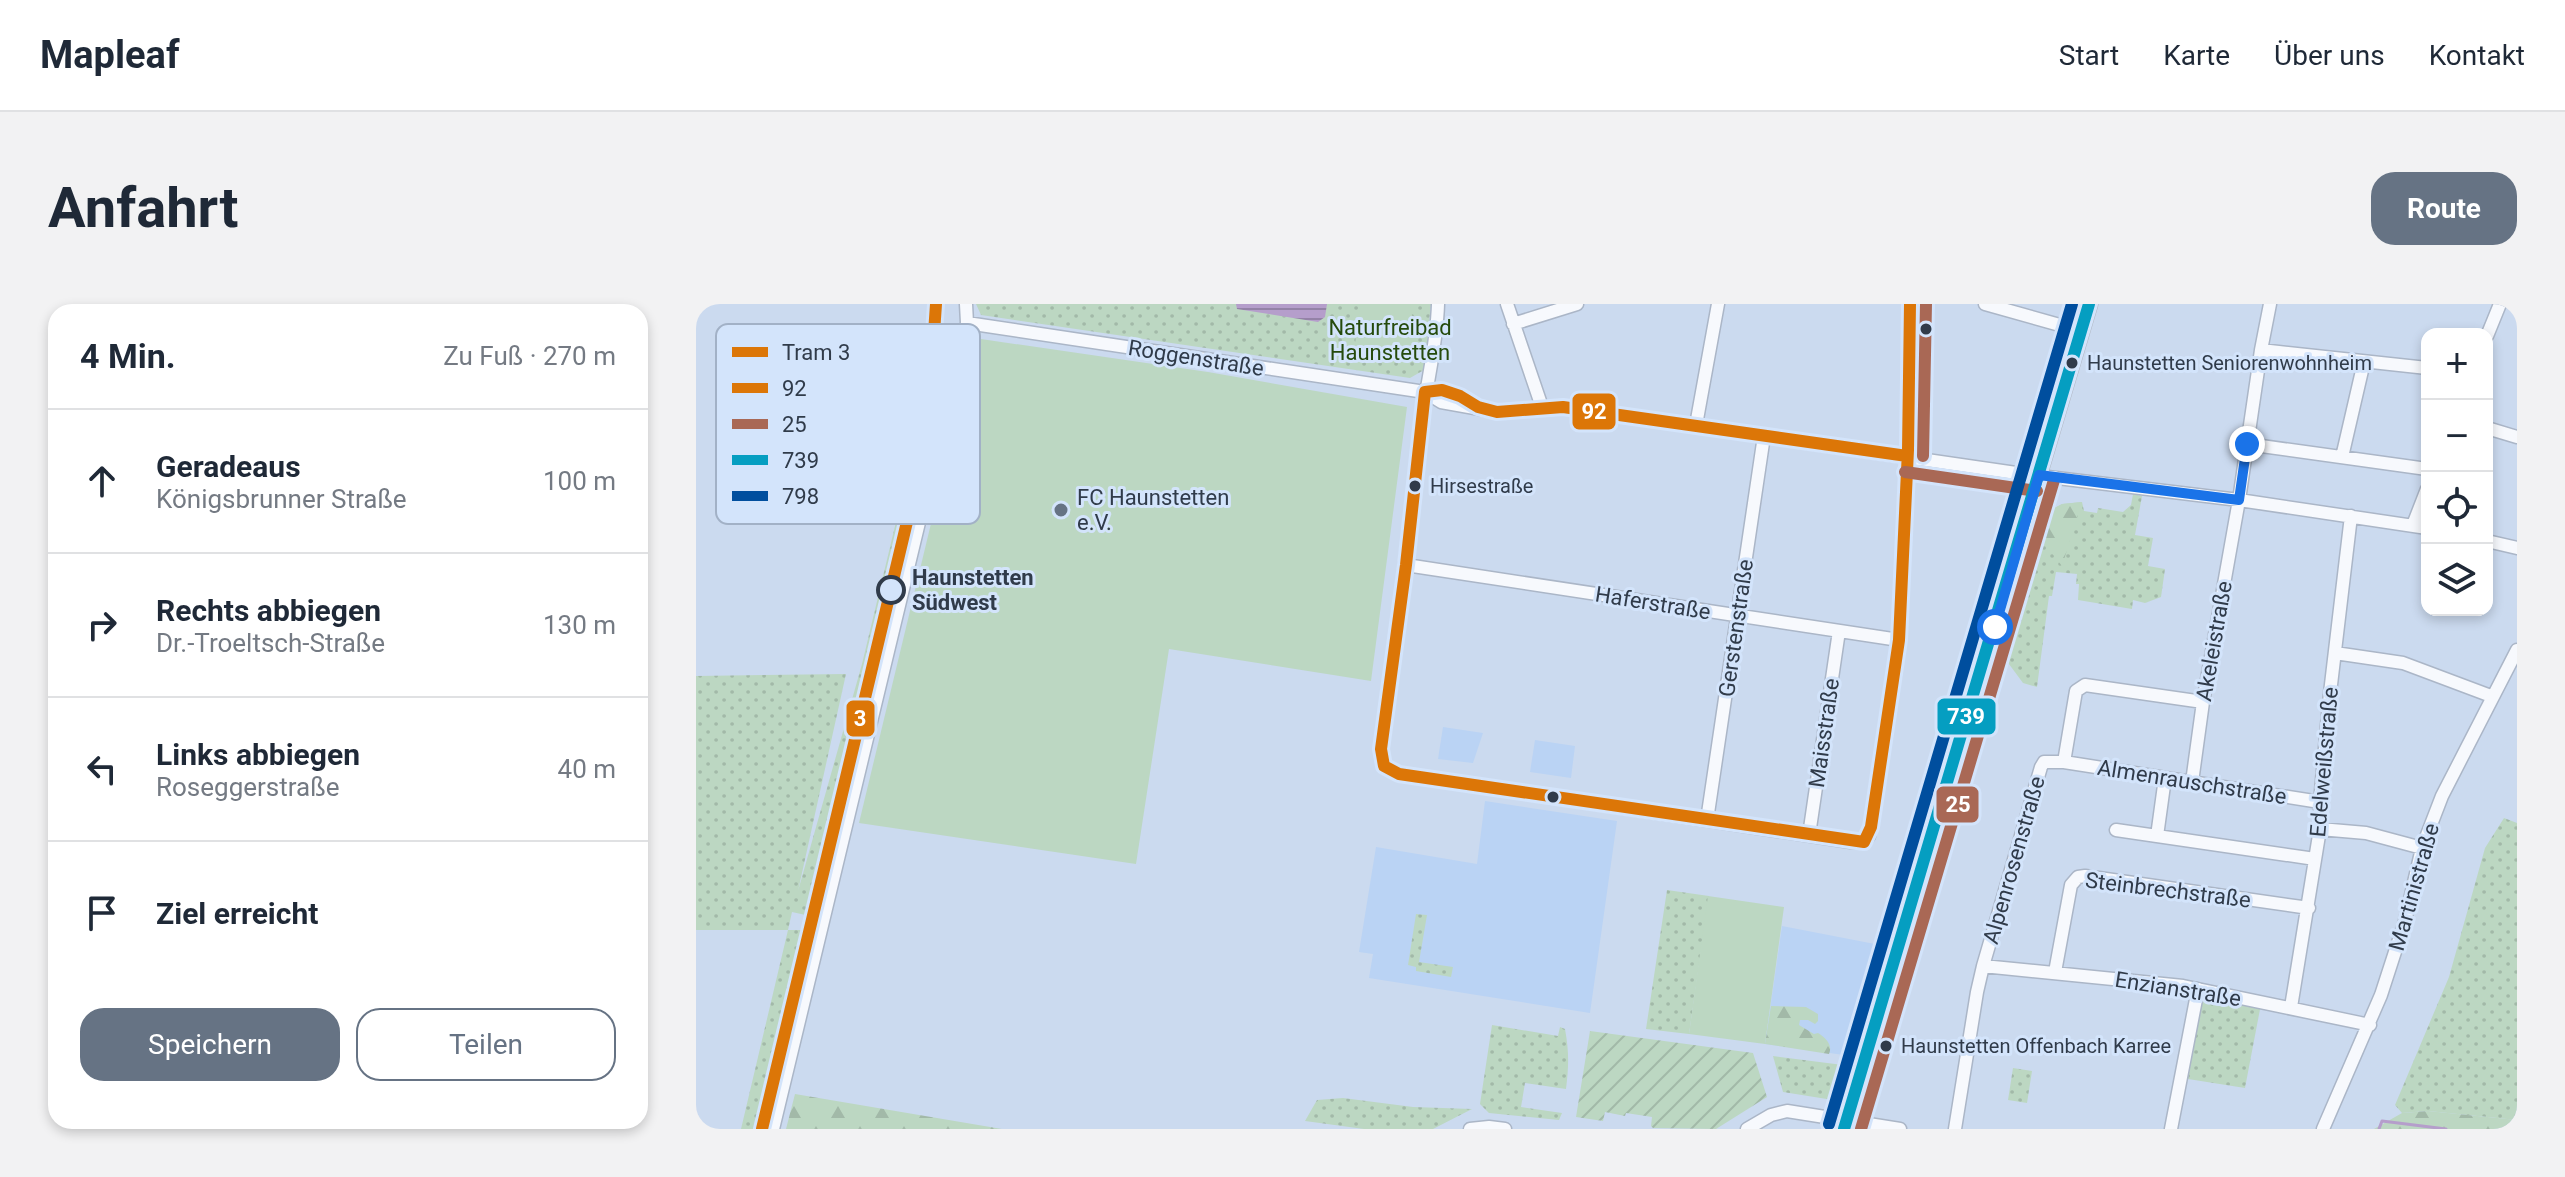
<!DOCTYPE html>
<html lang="de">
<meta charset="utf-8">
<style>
:root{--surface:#fff;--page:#f2f2f3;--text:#1f2937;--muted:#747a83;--line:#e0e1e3;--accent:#667384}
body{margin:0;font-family:Roboto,sans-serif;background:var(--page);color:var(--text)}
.controls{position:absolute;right:24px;top:24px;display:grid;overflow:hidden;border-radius:16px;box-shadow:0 4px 12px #0003}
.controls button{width:72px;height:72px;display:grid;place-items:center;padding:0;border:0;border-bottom:2px solid var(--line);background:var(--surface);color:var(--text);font:40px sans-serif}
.stop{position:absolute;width:24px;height:24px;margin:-18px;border:6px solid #1a73e8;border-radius:50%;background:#fff}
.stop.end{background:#1a73e8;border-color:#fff;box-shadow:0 2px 8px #0008}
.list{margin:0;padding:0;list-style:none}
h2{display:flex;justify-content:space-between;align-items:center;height:104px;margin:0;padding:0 32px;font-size:34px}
h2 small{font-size:26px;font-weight:400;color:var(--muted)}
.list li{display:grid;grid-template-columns:52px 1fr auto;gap:24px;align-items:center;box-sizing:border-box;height:144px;padding:0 32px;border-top:2px solid var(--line)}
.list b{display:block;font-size:30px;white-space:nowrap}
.list p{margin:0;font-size:26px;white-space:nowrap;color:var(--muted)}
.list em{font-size:26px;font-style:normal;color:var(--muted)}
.actions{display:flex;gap:16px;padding:24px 32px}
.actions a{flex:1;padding:18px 0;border:2px solid var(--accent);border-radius:24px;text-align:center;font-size:28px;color:var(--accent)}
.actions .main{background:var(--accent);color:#fff}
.icon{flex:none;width:44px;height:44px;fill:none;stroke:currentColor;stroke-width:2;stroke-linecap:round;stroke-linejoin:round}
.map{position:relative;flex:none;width:1821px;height:825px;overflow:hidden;border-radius:24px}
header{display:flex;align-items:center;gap:48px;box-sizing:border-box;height:112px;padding:0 40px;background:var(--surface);border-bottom:2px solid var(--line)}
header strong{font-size:38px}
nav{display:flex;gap:44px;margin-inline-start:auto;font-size:28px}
.intro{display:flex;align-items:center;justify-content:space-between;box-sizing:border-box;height:192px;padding:0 48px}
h1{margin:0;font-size:56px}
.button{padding:20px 36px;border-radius:24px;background:var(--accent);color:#fff;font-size:28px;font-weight:700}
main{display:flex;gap:48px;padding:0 48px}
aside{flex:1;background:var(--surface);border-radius:24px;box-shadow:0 4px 12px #0003}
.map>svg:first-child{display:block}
</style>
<header>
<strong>Mapleaf</strong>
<nav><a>Start</a><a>Karte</a><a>Über uns</a><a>Kontakt</a></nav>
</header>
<div class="intro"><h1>Anfahrt</h1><a class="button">Route</a></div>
<main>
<aside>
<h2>4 Min.<small>Zu Fuß · 270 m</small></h2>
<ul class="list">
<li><svg class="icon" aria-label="ahead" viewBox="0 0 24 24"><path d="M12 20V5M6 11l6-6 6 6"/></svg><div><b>Geradeaus</b><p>Königsbrunner Straße</p></div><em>100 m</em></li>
<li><svg class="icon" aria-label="right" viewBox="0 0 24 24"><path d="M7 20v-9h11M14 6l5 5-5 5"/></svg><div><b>Rechts abbiegen</b><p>Dr.-Troeltsch-Straße</p></div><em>130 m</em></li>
<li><svg class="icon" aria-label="left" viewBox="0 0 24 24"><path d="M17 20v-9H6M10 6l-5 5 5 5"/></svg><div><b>Links abbiegen</b><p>Roseggerstraße</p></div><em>40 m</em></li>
<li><svg class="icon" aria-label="arrive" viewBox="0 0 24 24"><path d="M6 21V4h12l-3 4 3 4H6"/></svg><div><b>Ziel erreicht</b></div></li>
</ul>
<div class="actions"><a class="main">Speichern</a><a>Teilen</a></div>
</aside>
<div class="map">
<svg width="1821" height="825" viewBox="0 0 1821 825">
<defs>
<pattern id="grass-dots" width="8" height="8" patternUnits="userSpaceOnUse" patternTransform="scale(2)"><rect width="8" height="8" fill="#bcd7c2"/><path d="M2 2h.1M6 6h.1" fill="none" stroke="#a2b9a8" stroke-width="1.8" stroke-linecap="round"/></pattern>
<pattern id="forest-firs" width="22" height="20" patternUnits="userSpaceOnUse" patternTransform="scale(2)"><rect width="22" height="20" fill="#bcd7c2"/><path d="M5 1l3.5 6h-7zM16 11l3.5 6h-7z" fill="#a2b9a8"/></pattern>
<pattern id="garden-furrows" width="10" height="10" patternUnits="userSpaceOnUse" patternTransform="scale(2)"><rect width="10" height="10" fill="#bcd7c2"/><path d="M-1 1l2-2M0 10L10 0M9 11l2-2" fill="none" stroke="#a2b9a8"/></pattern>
<pattern id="water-rules" width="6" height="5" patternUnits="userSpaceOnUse" patternTransform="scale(2)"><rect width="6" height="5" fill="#b59ecb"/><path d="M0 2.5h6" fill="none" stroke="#9482a7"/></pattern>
</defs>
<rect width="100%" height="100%" fill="#cbdaef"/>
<path fill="#bad3f4" d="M747,423L787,429L777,459L742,455Z
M839,436L879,442L875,474L834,468Z
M789,497L921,517L894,709L673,674L677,650L663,648L680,543L781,560Z
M1086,622L1184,641L1148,751L1069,740Z"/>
<path fill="url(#grass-dots)" d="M280,0H735L728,66L714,74L285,11Z
M223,21H264L205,281L123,614L96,608L92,626H116L70,825H45L92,626H0V372L150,370L102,587L166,360L211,172L224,94Z
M1437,190L1446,192L1439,231L1457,234L1452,262L1469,265L1465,293L1449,299L1437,296L1436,305L1382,296L1383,280H1380L1381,270L1360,268L1356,292H1353L1341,383L1327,379L1310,356L1351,208L1366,200L1386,198L1388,207L1401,209L1402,204L1427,208L1435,201Z
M1808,514L1821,519V816L1732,807L1706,809L1699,801L1753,673L1789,544Z
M971,586L1013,592L993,730L950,725Z
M720,610L731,611L723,658L757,663L755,673L720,667V663L712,661Z
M1510,691L1565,700L1549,784L1492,775L1505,698Z
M796,721L862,732L864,723L869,725C873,747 873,761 870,785L829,779L825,803L866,809L863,816L793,809L784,800Z
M1077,752L1147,761L1150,768L1142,794L1137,796L1087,788Z
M1317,764L1336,767L1331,799L1312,796Z
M647,794L717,803L776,805L737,825H668L609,817L621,796Z"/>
<path fill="url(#forest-firs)" d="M1386,198L1366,262L1344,234L1351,208L1366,200Z
M1075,702L1110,703L1122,710V717L1119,720L1112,716H1104L1103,721L1118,730L1122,729C1130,734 1137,741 1133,750L1069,740Z
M99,790L306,825H90Z
M1732,807L1821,816V825H1678L1706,809Z"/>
<path fill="url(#garden-furrows)" d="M894,727L1057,749L1071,793L1020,825L957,824L955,822L956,813L930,809L929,812L909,808L907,817L880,813Z"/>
<path fill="#bcd7c2" d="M664,0H714L718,22L713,51L659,41Z
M285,35L512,68L711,103L675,377L473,345L440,560L163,519L276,49Z
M1012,592L1088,603L1069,740L993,730Z"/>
<path fill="url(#water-rules)" d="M540,0H631L629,13L622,18L541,5Z"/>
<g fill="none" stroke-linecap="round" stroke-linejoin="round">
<path stroke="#b59ecb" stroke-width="3" d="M1683,825L1686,817L1750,825"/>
<defs>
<path id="minor" d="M742,0C741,39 731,77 726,116C714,226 700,335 685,445L688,462L703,470L1155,538H1168L1173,532L1203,336L1212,146L1214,0
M811,0L846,103
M1289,0L1385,27
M271,19L729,88C749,86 762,90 779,101
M817,20L881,0
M1791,32L1804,0
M1565,46L1731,64
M729,88L745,98L801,108L867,103L1320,169L1543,196L1731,224
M1000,121L1022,0
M1791,124L1821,133
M1551,140L1731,165
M1646,153L1668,58
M1717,221L1731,185
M1791,237L1821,244
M710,261L1203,336
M1639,349L1707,359L1795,392
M1368,458L1624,498
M1469,474L1461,532L1619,555
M1496,478L1507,398L1543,196L1565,46L1574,0
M1011,516L1068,132
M1624,525L1670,529L1726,544
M1420,526L1461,532
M1113,531L1143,327
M1287,662L1487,682L1674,721
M1359,668L1375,581L1382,573L1389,572L1613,604
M1595,703L1624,525V498L1634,389L1655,212
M77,825L271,19L270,0
M774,825L793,823L809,825
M1051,825L1075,811L1091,807L1204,825
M1259,825L1281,688L1287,662L1345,463L1348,458H1368L1380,387L1389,381L1507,398
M1475,825L1502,685
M1627,825L1685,691L1709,617L1726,544L1746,492L1821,346"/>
<path id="major" d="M1148,825L1393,0"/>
</defs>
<use href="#minor" stroke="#abb6c7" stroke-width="15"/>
<use href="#major" stroke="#b1b8c4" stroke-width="19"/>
<use href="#minor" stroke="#f7f9fd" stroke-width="12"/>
<use href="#major" stroke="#eaeef5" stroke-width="16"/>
<defs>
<path id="bus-1" d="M1211,152L867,103L801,108L782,103L764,92L746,86L729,88L710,261L685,445L688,462L703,470L1168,538L1175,523L1203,336L1212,146L1214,0"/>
<path id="bus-2" d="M1227,152L1230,0
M1209,168L1341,187
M1165,825L1358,176"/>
<path id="bus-3" d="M1148,825L1393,0"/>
<path id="bus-4" d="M1133,820L1376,0"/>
</defs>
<use href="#bus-1" stroke="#d3e4fb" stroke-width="18"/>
<use href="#bus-2" stroke="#d3e4fb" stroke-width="18"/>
<use href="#bus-3" stroke="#d3e4fb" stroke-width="18"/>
<use href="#bus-4" stroke="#d3e4fb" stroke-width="18"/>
<use href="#bus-1" stroke="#dc7607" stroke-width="12"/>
<use href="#bus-2" stroke="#a96855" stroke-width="12"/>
<use href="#bus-3" stroke="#059ec1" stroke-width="12"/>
<use href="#bus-4" stroke="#004e9e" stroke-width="12"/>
<defs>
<path id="tram-1" d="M66,825L221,176L233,102L240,0"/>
</defs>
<use href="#tram-1" stroke="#d3e4fb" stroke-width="18"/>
<use href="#tram-1" stroke="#dc7607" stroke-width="12"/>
</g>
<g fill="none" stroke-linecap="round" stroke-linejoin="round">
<path stroke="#1a73e8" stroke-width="10" d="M1299,323L1343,171L1543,196L1551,140"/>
</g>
<g fill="#303b4a" stroke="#d3e4fb" stroke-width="3">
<circle cx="1230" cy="25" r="7"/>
<circle cx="1376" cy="59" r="7"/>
<circle cx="719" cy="182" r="7"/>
<circle cx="857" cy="493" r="7"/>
<circle cx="1190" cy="742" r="7"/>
</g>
<circle fill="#667384" stroke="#d3e4fb" stroke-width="3" cx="365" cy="206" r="8"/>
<circle fill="#d3e4fb" stroke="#303b4a" stroke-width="4" cx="195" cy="286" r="13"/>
<g text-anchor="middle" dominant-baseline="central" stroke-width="6" stroke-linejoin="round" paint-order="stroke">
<g font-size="20" fill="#303b4a" stroke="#d3e4fb" text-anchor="start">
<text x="1391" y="59">Haunstetten Seniorenwohnheim</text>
<text x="734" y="182">Hirsestraße</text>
<text x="1205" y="742">Haunstetten Offenbach Karree</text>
</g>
<g font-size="22" fill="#254a0c" stroke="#d3e4fb">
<text x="694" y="23">Naturfreibad<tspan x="694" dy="25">Haunstetten</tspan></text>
</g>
<g font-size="22" fill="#303b4a" stroke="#d3e4fb">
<text transform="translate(500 54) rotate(9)">Roggenstraße</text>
<text transform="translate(957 299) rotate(9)">Haferstraße</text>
<text transform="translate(1040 324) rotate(-82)">Gerstenstraße</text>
<text transform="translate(1518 337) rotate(-80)">Akeleistraße</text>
<text transform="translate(1128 429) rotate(-82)">Maisstraße</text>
<text transform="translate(1628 458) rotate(-85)">Edelweißstraße</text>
<text transform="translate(1496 478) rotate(9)">Almenrauschstraße</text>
<text transform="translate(1318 556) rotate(-74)">Alpenrosenstraße</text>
<text transform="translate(1718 583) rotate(-74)">Martinistraße</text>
<text transform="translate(1472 586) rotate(7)">Steinbrechstraße</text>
<text transform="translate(1482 685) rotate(9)">Enzianstraße</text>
</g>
<g font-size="22" fill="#303b4a" stroke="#d3e4fb" text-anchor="start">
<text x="381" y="193">FC Haunstetten<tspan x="381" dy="25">e.V.</tspan></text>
</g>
<g font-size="22" font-weight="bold" fill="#303b4a" stroke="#d3e4fb" text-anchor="start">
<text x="216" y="273">Haunstetten<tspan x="216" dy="25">Südwest</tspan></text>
</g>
</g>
<rect x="20" y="20" width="264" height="200" rx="12" fill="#d3e4fb" stroke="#a2b1c6" stroke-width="2"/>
<rect x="36" y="43" width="36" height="10" fill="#dc7607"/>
<rect x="36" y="79" width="36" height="10" fill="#dc7607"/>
<rect x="36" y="115" width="36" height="10" fill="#a96855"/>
<rect x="36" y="151" width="36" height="10" fill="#059ec1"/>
<rect x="36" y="187" width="36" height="10" fill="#004e9e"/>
<g font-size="22" fill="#303b4a">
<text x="86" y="56">Tram 3</text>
<text x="86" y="92">92</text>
<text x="86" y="128">25</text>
<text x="86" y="164">739</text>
<text x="86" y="200">798</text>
</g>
<g stroke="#d3e4fb" stroke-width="3">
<rect x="875" y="88" width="46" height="39" rx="8" fill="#dc7607"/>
<rect x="1240" y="393" width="61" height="39" rx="8" fill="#059ec1"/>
<rect x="149" y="395" width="31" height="39" rx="8" fill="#dc7607"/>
<rect x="1239" y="481" width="45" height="39" rx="8" fill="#a96855"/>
</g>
<g font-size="22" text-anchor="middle" font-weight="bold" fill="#fff">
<text x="898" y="115">92</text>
<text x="1270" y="420">739</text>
<text x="164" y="422">3</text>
<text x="1262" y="508">25</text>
</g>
</svg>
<div class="controls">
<button>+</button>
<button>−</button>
<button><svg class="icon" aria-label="locate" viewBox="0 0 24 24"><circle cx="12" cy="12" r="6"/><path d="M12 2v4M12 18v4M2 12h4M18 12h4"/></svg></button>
<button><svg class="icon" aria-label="layers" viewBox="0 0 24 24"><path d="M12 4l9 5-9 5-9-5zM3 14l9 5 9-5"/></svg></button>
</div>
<div class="stop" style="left:1299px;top:323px"></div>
<div class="stop end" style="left:1551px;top:140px"></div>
</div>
</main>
